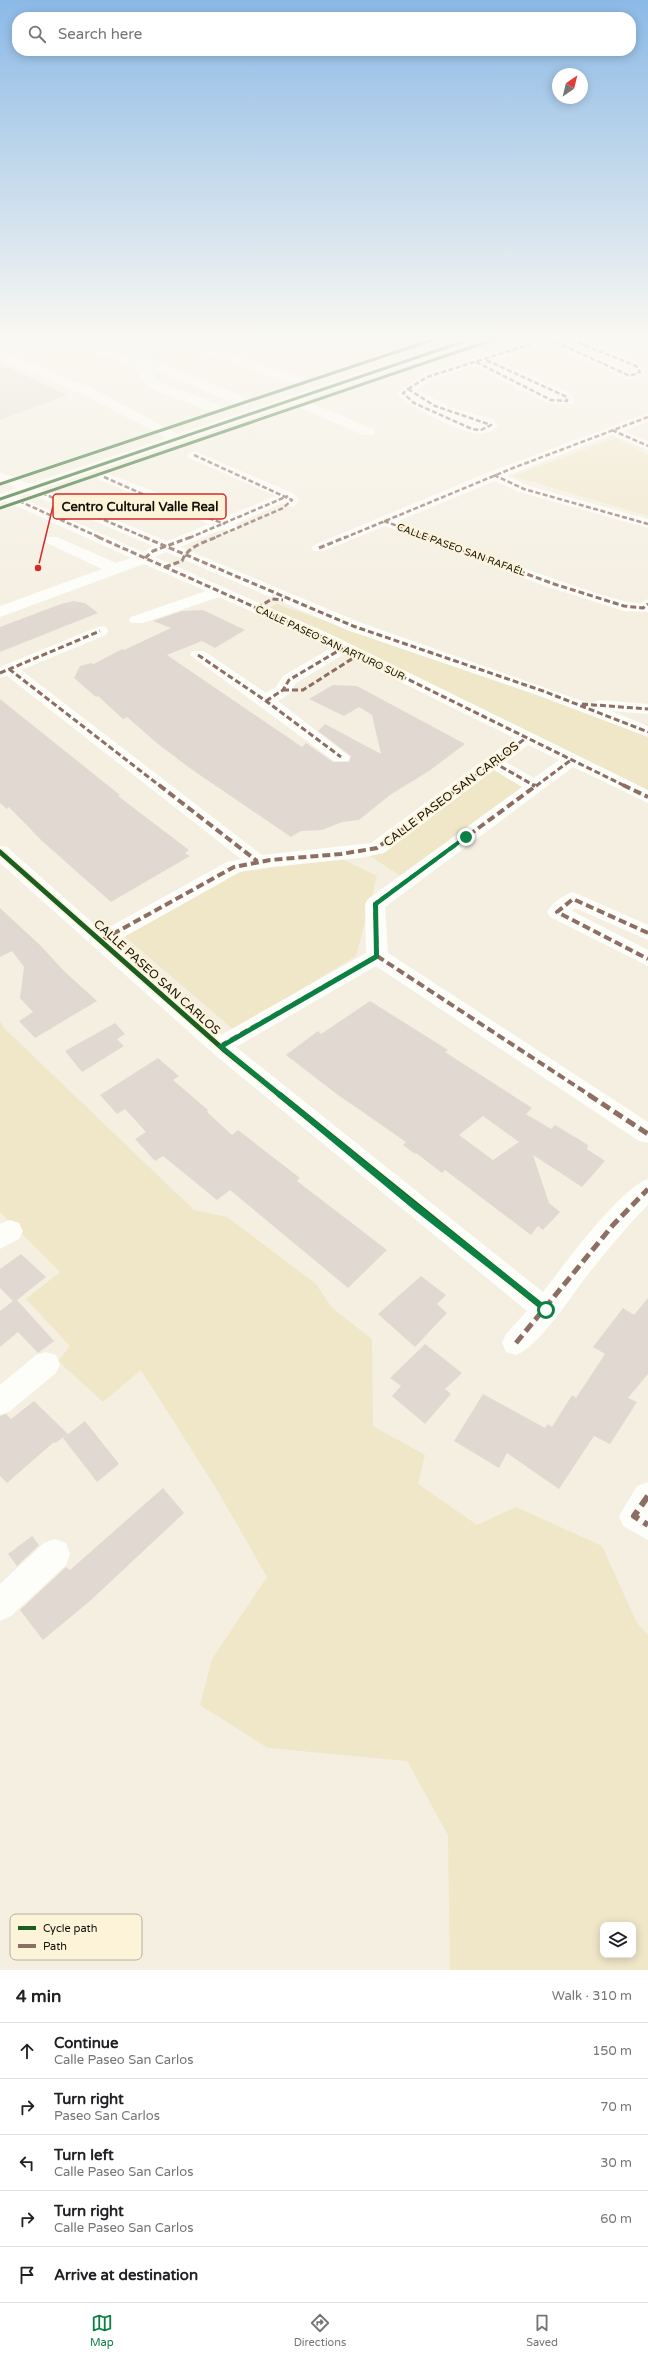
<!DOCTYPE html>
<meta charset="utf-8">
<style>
:root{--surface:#fff;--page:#f6f6f6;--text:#202124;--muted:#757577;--line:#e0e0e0;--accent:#0b8043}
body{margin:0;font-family:"Varela Round",sans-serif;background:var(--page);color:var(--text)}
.controls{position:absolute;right:12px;bottom:12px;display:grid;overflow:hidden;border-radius:8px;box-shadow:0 2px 10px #0003}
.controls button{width:36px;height:36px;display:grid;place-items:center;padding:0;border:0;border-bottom:1px solid var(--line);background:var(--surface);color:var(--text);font:20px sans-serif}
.compass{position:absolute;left:552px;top:68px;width:36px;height:36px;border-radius:50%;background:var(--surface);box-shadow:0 2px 10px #0003;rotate:35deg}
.stop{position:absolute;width:12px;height:12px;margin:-9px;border:3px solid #0b8043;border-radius:50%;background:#fff}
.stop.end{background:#0b8043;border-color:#fff;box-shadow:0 1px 4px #0008}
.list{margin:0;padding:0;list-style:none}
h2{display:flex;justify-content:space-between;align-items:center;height:52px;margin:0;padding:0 16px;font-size:17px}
h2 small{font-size:13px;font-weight:400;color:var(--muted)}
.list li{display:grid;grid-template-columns:26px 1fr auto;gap:12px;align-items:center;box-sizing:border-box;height:56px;padding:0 16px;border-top:1px solid var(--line)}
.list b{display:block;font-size:15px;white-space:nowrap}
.list p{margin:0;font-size:13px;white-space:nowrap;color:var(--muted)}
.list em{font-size:13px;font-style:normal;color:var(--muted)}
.icon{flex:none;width:22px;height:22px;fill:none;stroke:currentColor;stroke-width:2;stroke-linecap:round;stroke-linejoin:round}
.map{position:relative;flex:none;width:648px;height:1970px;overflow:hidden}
.search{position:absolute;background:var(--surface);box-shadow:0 2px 10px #0003;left:12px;right:12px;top:12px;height:44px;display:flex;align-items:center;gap:10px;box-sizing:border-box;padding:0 14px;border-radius:16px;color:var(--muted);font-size:15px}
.sheet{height:332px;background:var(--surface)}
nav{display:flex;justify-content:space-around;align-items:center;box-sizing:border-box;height:56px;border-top:1px solid var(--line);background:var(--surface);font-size:11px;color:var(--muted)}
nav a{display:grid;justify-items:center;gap:2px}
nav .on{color:var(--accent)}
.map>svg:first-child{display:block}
</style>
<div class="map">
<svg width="648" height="1970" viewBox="0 0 648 1970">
<rect width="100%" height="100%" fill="#f4efe1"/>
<path fill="#f0e6c8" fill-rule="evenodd" d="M616,438L648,455V516L513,476Z
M277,604L628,727L648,724V793L265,609Z
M495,765L532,785L401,876L365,853Z
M342,859L377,876L356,956L234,1030L124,936L230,873Z
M0,1021L4,1028L194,1210L227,1217L316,1284L332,1308L372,1339L373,1426L425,1455L418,1484L477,1525L516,1507L602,1546L637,1623L648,1635V1970H450L448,1835L407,1761L268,1748L200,1705L212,1659L267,1577L219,1493L141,1370L103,1402L58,1361L70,1346L26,1299L60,1272L0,1212ZM603,1925H633V1955H603Z"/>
<path fill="#e1d9d1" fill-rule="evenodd" d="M0,364L67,395L0,420Z
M73,601L85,603L98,613L0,652V627L61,604Z
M203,610L245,630L215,648L202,641L167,655L302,747L306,743L333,762H349L351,756L318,731L325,724L381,754L372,715L359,707L344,716L309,699L333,685L357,686L465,744L429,771L390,795L359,820L342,822L322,830L301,831L291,837L191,769L158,744L127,717L123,719L98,696L96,697L74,678L80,666L91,663L94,664L122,649L124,650L171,628L153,621L182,611Z
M0,699L120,795L118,796L189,850L185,853L190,856L111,902L42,841L9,807L7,809L0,803Z
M0,908L40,945L64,971L97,1001L35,1038L19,1021L33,1012L20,998L24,967L12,951L0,957Z
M370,1001L448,1050L445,1052L532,1108L526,1114L551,1129L555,1125L588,1145L587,1149L605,1161L582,1187L533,1155L549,1203L560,1212L543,1230L538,1226L531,1235L445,1170L442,1173L416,1153L415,1154L403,1145L406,1142L338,1095L286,1055L318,1031L321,1034ZM483,1116L519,1142L493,1160L459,1135Z
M115,1023L125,1034L117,1039L124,1046L82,1072L65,1051Z
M158,1058L179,1076L173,1080L208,1110L207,1112L232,1135L238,1130L300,1178L297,1181L387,1250L348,1288L230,1190L217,1200L163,1156L155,1161L135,1139L146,1132L125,1109L117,1114L100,1095Z
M21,1254L46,1277L17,1300L54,1341L38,1353L18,1332L0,1347V1311L13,1301L0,1288V1269Z
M421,1276L446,1295L437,1304L447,1313L415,1347L378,1314Z
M648,1298V1374L628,1398L637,1402L610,1444L594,1436L559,1489L507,1453L499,1468L454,1441L483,1394L545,1428L548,1424L552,1427L572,1395L576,1398L605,1354L593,1347L623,1308L634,1315Z
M425,1344L462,1373L445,1389L451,1394L425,1424L392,1396L401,1386L390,1378Z
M34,1401L68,1434L55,1443L54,1442L7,1483L0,1476V1416L6,1414L11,1419Z
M85,1421L119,1464L97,1482L63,1438Z
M163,1488L184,1513L91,1600L43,1640L20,1610L66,1567L70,1570Z
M32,1536L39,1545L17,1566L8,1554Z"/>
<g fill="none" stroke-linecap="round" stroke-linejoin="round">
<path fill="#fdfdfa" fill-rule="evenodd" d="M17,339H50L48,342L31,345L19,342Z
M66,339H83L126,356L132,352L136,353L249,399L251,402L249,405H239L148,367L159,382L224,407L226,410L224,413H214L149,388L135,368L68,342Z
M535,339H559L630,371L633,370L563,339H579L640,363L646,372L634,379H626L547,343L495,360L572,394L574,401L572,404L546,403L474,366L431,380L417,390L450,407L492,419L498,425C495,429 487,433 482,434C466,436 406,406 397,393L423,374ZM462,419L481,425H475Z
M198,343L308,380L309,383L303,387L194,350L192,347Z
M0,351L92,388L185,438L183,441H173L82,394L0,359Z
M292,395L373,429L375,432L373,435H363L287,402L285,399L287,396Z
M648,413V422L624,431L648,441V450L612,435L507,476L529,486L648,519V528L519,492L495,481L398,521C428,532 622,608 640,603C643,602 645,600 648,599V612L624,611L548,587L385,526L324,551H314L311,548L314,545L489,472Z
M194,451L293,493L299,500L295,506L290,507L283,503L235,524L238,527L236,530L231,531L223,529L180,547L359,622L591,704L599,700L648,704V714L611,711L648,726V737L537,695L347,630L166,552L155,557L332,635L648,790V803L573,767L385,907L388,953L648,1122V1143L639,1141L376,966L236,1047L543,1292C563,1266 620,1188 648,1179V1205C627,1226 608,1249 590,1272C573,1293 539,1347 516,1355L506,1352L502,1343L506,1334L527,1311L215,1055L0,863V846L7,847L102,931L227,862L241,859L7,676L0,678V667L100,626L106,627L108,631L106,635L21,670L262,855L371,843L514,738L344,654L296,683L289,694L278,701L350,757L348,761H334L190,655L192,651H204L266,693L276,687L283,676L331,648L219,597L143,623H131L129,620L131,617L206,591L144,564L0,617V606L102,569L47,543L44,540L47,537H57L116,563L131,558L3,500L1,497L3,494H13L143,552L153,546L0,481V472L167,541L209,524L99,480L97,477L99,474H109L222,518L276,496L189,458L187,455ZM528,745L559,760L534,778L506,762ZM494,770L522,787L368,899L365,904L366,953L221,1035L115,942L240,872L270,867L359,858L384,853Z
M573,892L648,925V940L575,908L572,911L648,950V966L550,917L547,912C552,903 563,895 573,892Z
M10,1220L19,1223L23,1231L19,1239L0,1249V1224Z
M46,1352L56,1355L60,1364L56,1373L10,1411L0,1415V1385L36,1355Z
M648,1482V1540L623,1526L619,1516L637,1486Z
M55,1539L66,1543L70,1554L66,1565L11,1616L0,1621V1584L44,1543Z"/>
<path fill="#fdfdfa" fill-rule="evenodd" d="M460,339H477L475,342L0,503V494Z"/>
<path stroke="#8d6e63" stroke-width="2.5" stroke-dasharray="5 2.5" stroke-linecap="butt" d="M549,339L630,376L640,372L636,366L569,339
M476,362L551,400L567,401V397L486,360
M408,389L435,406L491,425L481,430L472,429L414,403L403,393Z
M408,389L427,377L547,339
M612,430L648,446
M194,455L292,500L283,508L214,538
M494,475L524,489L648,524
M104,477L145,495L225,524
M42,493L146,538
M19,501L101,538
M63,520L82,510
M384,521L429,538
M189,538L288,496
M344,538L513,468L648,417"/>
<path stroke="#8d6e63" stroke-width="3" stroke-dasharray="6 3" stroke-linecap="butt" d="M98,537L326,639L625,786
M144,537L353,626L543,691L648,732
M426,537L554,584L624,606L643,608L648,604
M319,548L346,537
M145,558L153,551L191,537
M165,567L182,561C187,547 204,542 217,537
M257,608L272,599L283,600
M198,655L266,701L341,757
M9,669L160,786
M0,673L100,631
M283,690H303L358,655
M266,701L283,690L289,680L343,648
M582,704L648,709
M493,762L535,786
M461,786L526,738
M536,786L571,760"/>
<path stroke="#8d6e63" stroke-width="4" stroke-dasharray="8 4" stroke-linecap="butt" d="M159,785L257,861
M533,785L535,786
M623,785L648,797
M648,933L573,899L557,912L648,959
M102,940L234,867L270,860L341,854L377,848L463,785
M377,956L591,1096
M377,956L375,904L537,785
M220,1046L377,956"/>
<path stroke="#8d6e63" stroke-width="5" stroke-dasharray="10 5" stroke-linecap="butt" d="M589,1095L648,1134
M516,1343L613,1225L648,1189"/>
<path stroke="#8d6e63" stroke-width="6" stroke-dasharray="12 6" stroke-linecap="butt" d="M648,1496L634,1516L648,1525"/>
<defs>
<path id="cycleway-far2" d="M0,484L435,339
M0,499L471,339
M0,508L495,339"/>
<path id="cycleway-far1" d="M0,852L223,1049L281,1096"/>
<path id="cycleway" d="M280,1095L546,1310"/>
</defs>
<use href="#cycleway-far2" stroke="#fcf3d9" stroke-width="4.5"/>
<use href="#cycleway-far1" stroke="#fcf3d9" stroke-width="8"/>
<use href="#cycleway" stroke="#fcf3d9" stroke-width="8"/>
<use href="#cycleway-far2" stroke="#1b5e20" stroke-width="3"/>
<use href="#cycleway-far1" stroke="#1b5e20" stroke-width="5"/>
<use href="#cycleway" stroke="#1b5e20" stroke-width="6"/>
</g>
<linearGradient id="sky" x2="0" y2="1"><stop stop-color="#8bb9e6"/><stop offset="0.55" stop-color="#faf8f2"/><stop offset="1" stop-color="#faf8f2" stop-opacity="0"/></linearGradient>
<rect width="648" height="615" fill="url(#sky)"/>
<path fill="#0b8043" d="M464,836L469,837L378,905L379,958L225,1047L419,1205L549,1308V1312L546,1313L414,1210L217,1046L374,955L373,903Z"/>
<g text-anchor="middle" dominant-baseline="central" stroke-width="4" stroke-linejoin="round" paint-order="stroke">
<g font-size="10" fill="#120f07" stroke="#fcf3d9">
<text transform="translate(461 550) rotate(20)">CALLE PASEO SAN RAFAÉL</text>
<text transform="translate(330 643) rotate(25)">CALLE PASEO SAN ARTURO SUR</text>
</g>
<g font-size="12" fill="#120f07" stroke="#fcf3d9">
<text transform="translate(451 794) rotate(-37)">CALLE PASEO SAN CARLOS</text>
<text transform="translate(157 977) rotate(42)">CALLE PASEO SAN CARLOS</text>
</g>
</g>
<rect x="10" y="1914" width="132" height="46" rx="6" fill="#fcf3d9" stroke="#b6af9a" stroke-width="1"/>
<rect x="18" y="1926" width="18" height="4" fill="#1b5e20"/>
<rect x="18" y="1944" width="18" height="4" fill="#8d6e63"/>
<g font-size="11" fill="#120f07">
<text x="43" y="1932">Cycle path</text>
<text x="43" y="1950">Path</text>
</g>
<path fill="none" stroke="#d62828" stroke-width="1.5" d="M38 568L53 506"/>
<circle fill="#d62828" stroke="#fcf3d9" stroke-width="1.5" cx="38" cy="568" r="4"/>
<rect fill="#fcf3d9" stroke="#d62828" stroke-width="1.5" x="53" y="494" width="173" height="25" rx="4"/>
<g font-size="13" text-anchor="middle" font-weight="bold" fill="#120f07">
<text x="140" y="511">Centro Cultural Valle Real</text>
</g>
</svg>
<div class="controls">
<button><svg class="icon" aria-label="layers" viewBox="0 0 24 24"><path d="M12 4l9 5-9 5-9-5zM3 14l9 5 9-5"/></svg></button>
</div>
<svg class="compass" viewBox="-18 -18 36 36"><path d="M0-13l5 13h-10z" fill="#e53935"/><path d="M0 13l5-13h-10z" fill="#757577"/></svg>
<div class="stop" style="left:546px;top:1310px"></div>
<div class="stop end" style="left:466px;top:837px"></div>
<div class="search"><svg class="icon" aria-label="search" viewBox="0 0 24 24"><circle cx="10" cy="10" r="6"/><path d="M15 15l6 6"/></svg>Search here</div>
</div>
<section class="sheet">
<h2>4 min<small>Walk · 310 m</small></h2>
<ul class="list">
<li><svg class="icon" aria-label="ahead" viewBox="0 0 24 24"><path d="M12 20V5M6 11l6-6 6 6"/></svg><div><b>Continue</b><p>Calle Paseo San Carlos</p></div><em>150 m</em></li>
<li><svg class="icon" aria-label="right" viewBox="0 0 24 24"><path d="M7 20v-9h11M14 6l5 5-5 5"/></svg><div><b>Turn right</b><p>Paseo San Carlos</p></div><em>70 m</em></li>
<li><svg class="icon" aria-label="left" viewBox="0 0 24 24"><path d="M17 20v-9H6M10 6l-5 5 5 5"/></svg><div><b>Turn left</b><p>Calle Paseo San Carlos</p></div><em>30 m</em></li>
<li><svg class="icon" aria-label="right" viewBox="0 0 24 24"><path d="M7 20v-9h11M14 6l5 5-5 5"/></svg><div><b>Turn right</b><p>Calle Paseo San Carlos</p></div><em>60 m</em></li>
<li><svg class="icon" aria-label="arrive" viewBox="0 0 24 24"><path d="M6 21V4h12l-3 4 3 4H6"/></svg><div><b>Arrive at destination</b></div></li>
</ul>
</section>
<nav>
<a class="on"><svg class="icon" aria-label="map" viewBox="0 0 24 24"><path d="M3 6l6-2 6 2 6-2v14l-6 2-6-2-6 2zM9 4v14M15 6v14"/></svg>Map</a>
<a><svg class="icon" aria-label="directions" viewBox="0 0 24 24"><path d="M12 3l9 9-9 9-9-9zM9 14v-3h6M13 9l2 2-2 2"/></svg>Directions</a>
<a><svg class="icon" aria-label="saved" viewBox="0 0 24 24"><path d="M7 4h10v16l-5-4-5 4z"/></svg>Saved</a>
</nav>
